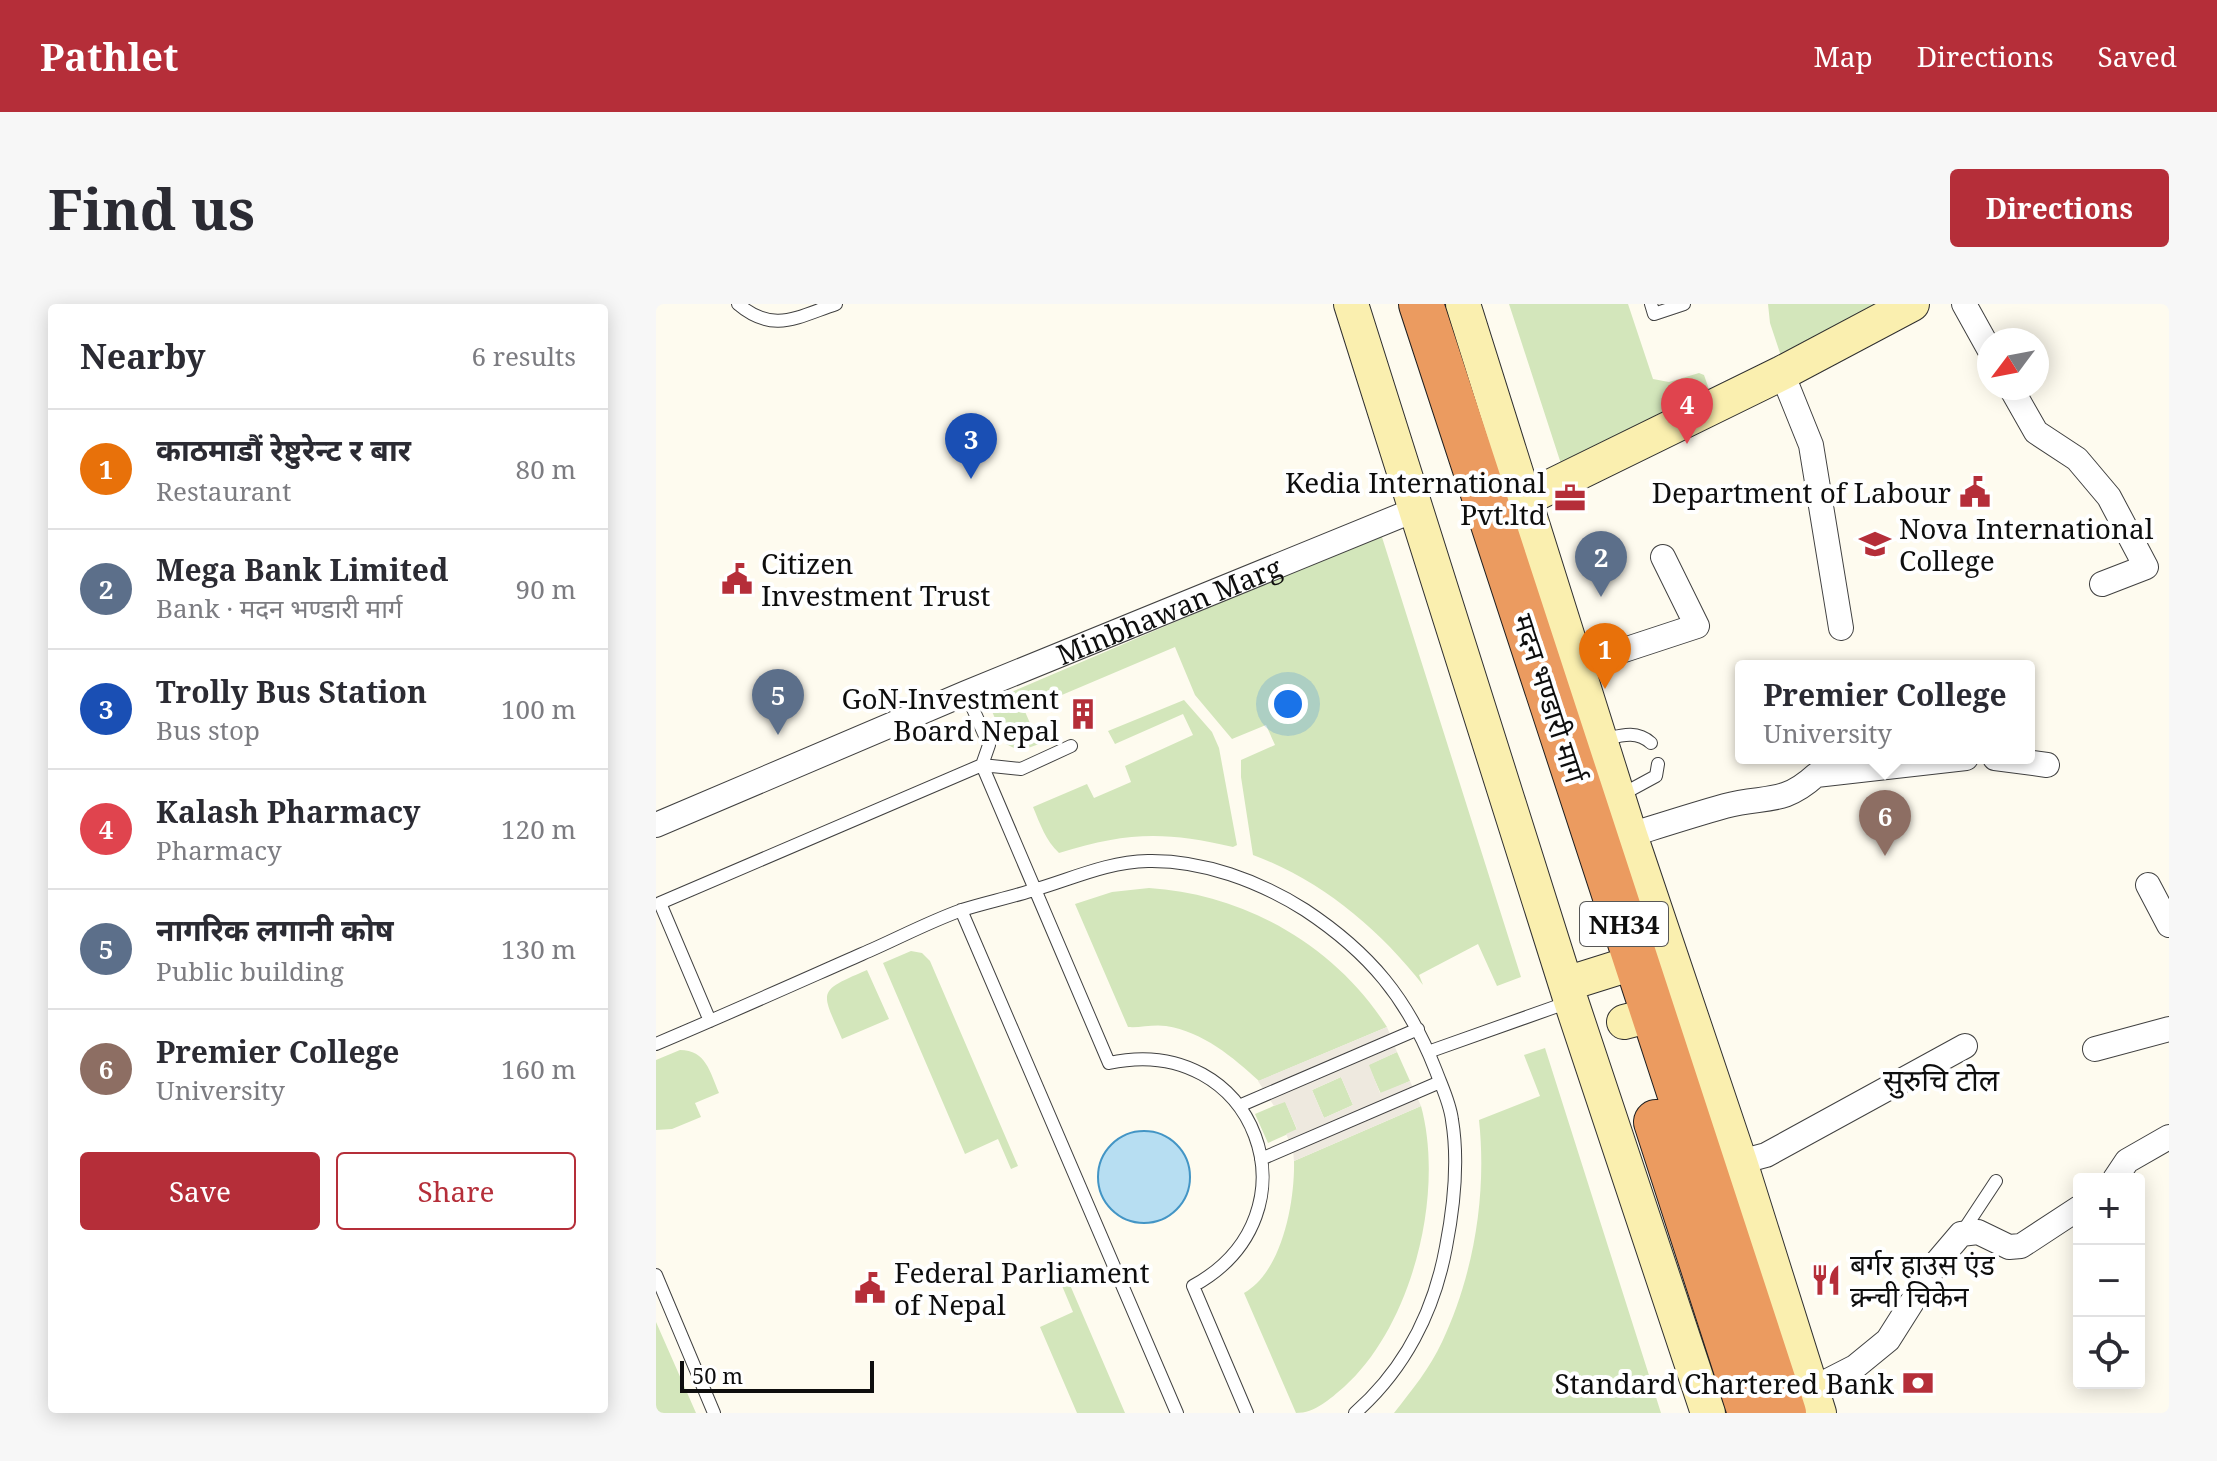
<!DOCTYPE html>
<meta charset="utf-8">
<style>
:root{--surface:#fff;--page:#f7f7f7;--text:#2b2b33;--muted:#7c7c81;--line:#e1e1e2;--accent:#b52e39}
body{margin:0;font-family:"Noto Serif","Noto Sans Devanagari",serif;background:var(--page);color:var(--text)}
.controls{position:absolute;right:24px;bottom:24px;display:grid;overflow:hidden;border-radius:8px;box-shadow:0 4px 20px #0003}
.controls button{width:72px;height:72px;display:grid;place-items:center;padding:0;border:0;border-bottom:2px solid var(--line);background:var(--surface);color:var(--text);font:40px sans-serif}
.compass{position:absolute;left:1321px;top:24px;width:72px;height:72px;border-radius:50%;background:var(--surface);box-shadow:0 4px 20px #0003;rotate:238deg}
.scale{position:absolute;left:24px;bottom:20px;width:194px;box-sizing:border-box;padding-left:8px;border:4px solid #0e0e0e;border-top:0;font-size:22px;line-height:28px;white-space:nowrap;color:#0e0e0e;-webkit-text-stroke:6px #fff;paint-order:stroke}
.you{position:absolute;left:632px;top:400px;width:28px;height:28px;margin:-20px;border:6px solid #fff;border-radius:50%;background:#1a73e8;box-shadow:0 0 0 12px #1a73e833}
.badge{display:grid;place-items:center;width:52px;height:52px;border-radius:50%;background:var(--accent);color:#fff;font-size:26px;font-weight:700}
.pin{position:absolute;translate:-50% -66px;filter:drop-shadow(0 2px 4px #0008)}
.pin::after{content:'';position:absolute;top:42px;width:28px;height:24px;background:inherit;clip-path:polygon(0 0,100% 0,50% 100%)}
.popup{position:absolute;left:1079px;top:356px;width:300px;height:104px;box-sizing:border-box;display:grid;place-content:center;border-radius:8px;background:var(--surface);filter:drop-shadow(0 2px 6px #0005);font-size:26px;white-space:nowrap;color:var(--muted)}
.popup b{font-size:30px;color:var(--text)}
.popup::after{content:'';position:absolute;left:50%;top:100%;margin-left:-16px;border:16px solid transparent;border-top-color:var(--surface)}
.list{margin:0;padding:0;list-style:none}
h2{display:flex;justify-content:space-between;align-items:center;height:104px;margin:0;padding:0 32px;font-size:34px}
h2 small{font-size:26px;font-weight:400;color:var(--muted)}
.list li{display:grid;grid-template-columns:52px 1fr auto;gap:24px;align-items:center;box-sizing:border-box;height:120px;padding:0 32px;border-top:2px solid var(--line)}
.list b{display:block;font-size:30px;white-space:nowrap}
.list p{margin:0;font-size:26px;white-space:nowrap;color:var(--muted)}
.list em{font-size:26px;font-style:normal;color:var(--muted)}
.actions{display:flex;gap:16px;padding:24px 32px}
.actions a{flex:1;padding:18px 0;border:2px solid var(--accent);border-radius:8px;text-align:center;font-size:28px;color:var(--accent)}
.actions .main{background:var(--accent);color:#fff}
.icon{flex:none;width:44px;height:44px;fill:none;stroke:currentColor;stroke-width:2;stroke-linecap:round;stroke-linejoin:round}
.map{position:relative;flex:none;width:1513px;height:1109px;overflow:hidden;border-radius:8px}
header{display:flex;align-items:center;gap:48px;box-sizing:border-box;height:112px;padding:0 40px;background:var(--accent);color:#fff}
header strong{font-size:38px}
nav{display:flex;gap:44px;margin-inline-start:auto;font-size:28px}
.intro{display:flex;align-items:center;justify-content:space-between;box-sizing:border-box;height:192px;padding:0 48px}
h1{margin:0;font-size:56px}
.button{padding:20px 36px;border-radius:8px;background:var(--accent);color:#fff;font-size:28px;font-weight:700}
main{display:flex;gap:48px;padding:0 48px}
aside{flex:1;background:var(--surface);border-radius:8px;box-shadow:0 4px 20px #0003}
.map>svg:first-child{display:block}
</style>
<header>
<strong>Pathlet</strong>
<nav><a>Map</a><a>Directions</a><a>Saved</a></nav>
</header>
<div class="intro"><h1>Find us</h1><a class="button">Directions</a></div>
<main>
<aside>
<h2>Nearby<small>6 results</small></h2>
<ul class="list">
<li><span class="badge" style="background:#e8710a">1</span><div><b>काठमाडौं रेष्टुरेन्ट र बार</b><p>Restaurant</p></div><em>80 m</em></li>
<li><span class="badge" style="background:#5c6f8a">2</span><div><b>Mega Bank Limited</b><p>Bank · मदन भण्डारी मार्ग</p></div><em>90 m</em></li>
<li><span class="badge" style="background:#1a4fb4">3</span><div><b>Trolly Bus Station</b><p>Bus stop</p></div><em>100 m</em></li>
<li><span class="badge" style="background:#e0444e">4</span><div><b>Kalash Pharmacy</b><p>Pharmacy</p></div><em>120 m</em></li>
<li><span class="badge" style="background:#5c6f8a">5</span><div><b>नागरिक लगानी कोष</b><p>Public building</p></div><em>130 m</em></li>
<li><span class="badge" style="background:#8d6e63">6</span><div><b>Premier College</b><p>University</p></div><em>160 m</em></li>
</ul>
<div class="actions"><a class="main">Save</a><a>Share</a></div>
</aside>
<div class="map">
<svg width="1513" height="1109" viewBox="0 0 1513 1109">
<rect width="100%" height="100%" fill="#fefbef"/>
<path fill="#d3e6bb" d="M853,0H972L997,75L1013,78L1043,69L1048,71L1056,94L907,166Z
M1112,0H1239L1127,58L1114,19Z
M725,230L865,673L841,682L822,640L763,671L767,681C722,624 665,576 597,551L585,473V456L619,441L610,421L576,435L539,391L519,343L394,396L386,394L367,403L383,440L364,447L350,440L332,398Z
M528,396L556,428L563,444L581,541L577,543C508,527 471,528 403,549C390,537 384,520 377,503L431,480L438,494L475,478L469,462L537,431L527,410L459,440L452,427Z
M493,584C588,590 679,641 731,723L603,777C577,753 547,728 510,722C497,720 484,724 472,723L419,600L456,588Z
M255,647L266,649L274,657L362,862L355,865L342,835L309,850L227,659Z
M211,666L233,715L186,735C165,686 160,688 211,666Z
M889,744L1005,1109H738C756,1086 774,1064 786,1038C818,970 831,890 823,816L884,792L868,751Z
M24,746C50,746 54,768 63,789L39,799L45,813L16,825L0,826V756Z
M741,748L754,777L725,790L712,761Z
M685,773L697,801L668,814L656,786Z
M629,797L641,826L612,839L599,810Z
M765,802C789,890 756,1022 688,1083C674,1095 659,1109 640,1109L588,989C626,968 639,898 638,857Z
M411,974L469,1109H421L384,1023L417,1008L404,977Z
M0,1018L40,1109H0Z"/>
<path fill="#eee9df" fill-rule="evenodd" d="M731,723L741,748L713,761L724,789L754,777L765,802L638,857L637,846L630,830L641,825L629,798L618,802L602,777ZM685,773L697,801L668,814L656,786Z"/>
<path fill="#b7def2" stroke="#4395c5" stroke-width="2" d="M442 873a46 46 0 1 1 92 0a46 46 0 1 1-92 0Z"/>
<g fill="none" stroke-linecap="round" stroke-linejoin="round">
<defs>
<path id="lane" d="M82,0C117,30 141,13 180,0
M995,0L998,10L1028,0
M310,389L333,441L326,461L453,759C599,727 668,910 537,982L591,1109
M945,436C963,432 980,425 995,439
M965,491L1000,472L1002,460
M305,606L521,1109
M54,717L4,599L326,461L365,465L415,442
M0,740C69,711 138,680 206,650C239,636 272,618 306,606C328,599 352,594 374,587C414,576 449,558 492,557C547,556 603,577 649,606C714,649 752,695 780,767C786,783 794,799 796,816C803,858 798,902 790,943C778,1008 748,1066 699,1109
M772,748L913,698
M583,802L762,725
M605,855L784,778
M1305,930L1340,877
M0,971L58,1109"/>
<g id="street">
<path d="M1308,0L1333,45"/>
<path d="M1126,69L1155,141L1185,324"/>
<path d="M1355,84L1380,128L1421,155L1453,193L1490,263L1446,280"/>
<path d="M923,366L965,347L1041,322L1007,253"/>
<path d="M1339,454L1391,461"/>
<path id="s1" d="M0,521L310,389L761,205"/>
<path d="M974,531C1006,521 1037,511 1069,502C1109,491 1126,502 1160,471L1310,454"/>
<path d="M1492,581L1513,621"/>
<path d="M1439,745L1513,725"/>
<path d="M1084,858L1110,851L1309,742"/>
<path d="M1459,875L1471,857L1513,833"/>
<path d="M1156,1085L1199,1063L1232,1036L1282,957L1305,930L1322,928L1353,943L1365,942L1423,904"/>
</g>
<path id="secondary" d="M695,0L915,697L1052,1109
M807,0L974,531L1084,858L1163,1109
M869,195L1126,69L1256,0
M910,680L980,658
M968,718L1022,704"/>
<path id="highway" d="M765,0L1128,1109
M1000,818L1094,1109"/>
</defs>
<use href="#lane" stroke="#414141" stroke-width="14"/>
<use href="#street" stroke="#414141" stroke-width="26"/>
<use href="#secondary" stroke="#303030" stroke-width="36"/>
<use href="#highway" stroke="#1f1f1f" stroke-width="46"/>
<use href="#lane" stroke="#fff" stroke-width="12"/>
<use href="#street" stroke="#fff" stroke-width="24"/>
<use href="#secondary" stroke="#faefaf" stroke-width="34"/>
<use href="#highway" stroke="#eb9b60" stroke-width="44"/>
</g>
<defs>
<symbol id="civic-bare" viewBox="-9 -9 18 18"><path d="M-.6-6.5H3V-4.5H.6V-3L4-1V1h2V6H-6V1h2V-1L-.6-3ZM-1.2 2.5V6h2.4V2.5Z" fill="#b52e39" stroke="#fff" stroke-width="2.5" paint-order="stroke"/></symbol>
<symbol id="office-bare" viewBox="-9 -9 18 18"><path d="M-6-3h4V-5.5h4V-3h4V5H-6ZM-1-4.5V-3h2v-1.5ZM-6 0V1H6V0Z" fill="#b52e39" stroke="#fff" stroke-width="2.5" paint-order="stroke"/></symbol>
<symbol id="university-bare" viewBox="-9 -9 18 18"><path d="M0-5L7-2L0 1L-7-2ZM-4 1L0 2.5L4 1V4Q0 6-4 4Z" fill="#b52e39" stroke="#fff" stroke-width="2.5" paint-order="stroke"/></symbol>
<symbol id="building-bare" viewBox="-9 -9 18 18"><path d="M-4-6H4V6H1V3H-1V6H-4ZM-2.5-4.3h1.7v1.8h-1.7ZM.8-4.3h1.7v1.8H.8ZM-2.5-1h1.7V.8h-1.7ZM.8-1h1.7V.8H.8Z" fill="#b52e39" stroke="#fff" stroke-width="2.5" paint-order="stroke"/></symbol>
<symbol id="restaurant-bare" viewBox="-9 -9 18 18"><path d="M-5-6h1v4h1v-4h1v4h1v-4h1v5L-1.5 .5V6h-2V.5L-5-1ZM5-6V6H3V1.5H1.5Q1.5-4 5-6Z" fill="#b52e39" stroke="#fff" stroke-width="2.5" paint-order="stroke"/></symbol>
<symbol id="bank-bare" viewBox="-9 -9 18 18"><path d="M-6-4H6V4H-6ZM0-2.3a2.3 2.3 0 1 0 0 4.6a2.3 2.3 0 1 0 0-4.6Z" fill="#b52e39" stroke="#fff" stroke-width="2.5" paint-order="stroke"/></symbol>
</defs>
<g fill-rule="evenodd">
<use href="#civic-bare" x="1297" y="166" width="44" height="44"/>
<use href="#office-bare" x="892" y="172" width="44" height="44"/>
<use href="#university-bare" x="1197" y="218" width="44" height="44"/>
<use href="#civic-bare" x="59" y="253" width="44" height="44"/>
<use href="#building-bare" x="405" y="388" width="44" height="44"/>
<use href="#restaurant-bare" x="1148" y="954" width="44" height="44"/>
<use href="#civic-bare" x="192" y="962" width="44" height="44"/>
<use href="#bank-bare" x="1240" y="1057" width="44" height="44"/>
</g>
<g text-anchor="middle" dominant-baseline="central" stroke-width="8" stroke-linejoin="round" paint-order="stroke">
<rect fill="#fff" stroke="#565656" stroke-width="2" x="924" y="598" width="88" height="44" rx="6"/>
<g font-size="26" font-weight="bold" fill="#0e0e0e">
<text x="968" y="620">NH34</text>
</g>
<g font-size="28" fill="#0e0e0e" stroke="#fff" text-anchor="end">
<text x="890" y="178">Kedia International<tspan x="890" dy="32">Pvt.ltd</tspan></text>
<text x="1295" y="188">Department of Labour</text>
<text x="1243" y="224" text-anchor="start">Nova International<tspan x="1243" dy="32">College</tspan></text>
<text x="105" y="259" text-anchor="start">Citizen<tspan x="105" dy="32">Investment Trust</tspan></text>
<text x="403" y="394">GoN-Investment<tspan x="403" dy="32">Board Nepal</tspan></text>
<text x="1194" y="960" text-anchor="start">बर्गर हाउस एंड<tspan x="1194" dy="32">क्र्न्ची चिकेन</tspan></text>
<text x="238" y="968" text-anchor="start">Federal Parliament<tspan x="238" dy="32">of Nepal</tspan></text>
<text x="1238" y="1079">Standard Chartered Bank</text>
</g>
<g font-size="28" fill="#0e0e0e" stroke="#fff">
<text stroke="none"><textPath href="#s1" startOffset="556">Minbhawan Marg</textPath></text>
<text transform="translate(894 394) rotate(72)">मदन भण्डारी मार्ग</text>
</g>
<g font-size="30" fill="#0e0e0e" stroke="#fff">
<text x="1285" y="775">सुरुचि टोल</text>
</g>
</g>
</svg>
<div class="controls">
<button>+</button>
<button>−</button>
<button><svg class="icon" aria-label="locate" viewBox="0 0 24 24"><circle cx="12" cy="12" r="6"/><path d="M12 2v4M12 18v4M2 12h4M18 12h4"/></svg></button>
</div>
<svg class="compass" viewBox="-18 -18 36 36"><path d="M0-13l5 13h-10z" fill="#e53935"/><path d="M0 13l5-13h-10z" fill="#7c7c81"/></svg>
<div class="scale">50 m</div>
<div class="you"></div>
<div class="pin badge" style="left:949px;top:385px;background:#e8710a">1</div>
<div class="pin badge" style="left:945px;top:293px;background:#5c6f8a">2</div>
<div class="pin badge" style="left:315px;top:175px;background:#1a4fb4">3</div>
<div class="pin badge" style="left:1031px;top:140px;background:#e0444e">4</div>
<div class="pin badge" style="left:122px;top:431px;background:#5c6f8a">5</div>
<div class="pin badge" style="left:1229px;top:552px;background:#8d6e63">6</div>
<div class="popup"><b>Premier College</b>University</div>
</div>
</main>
